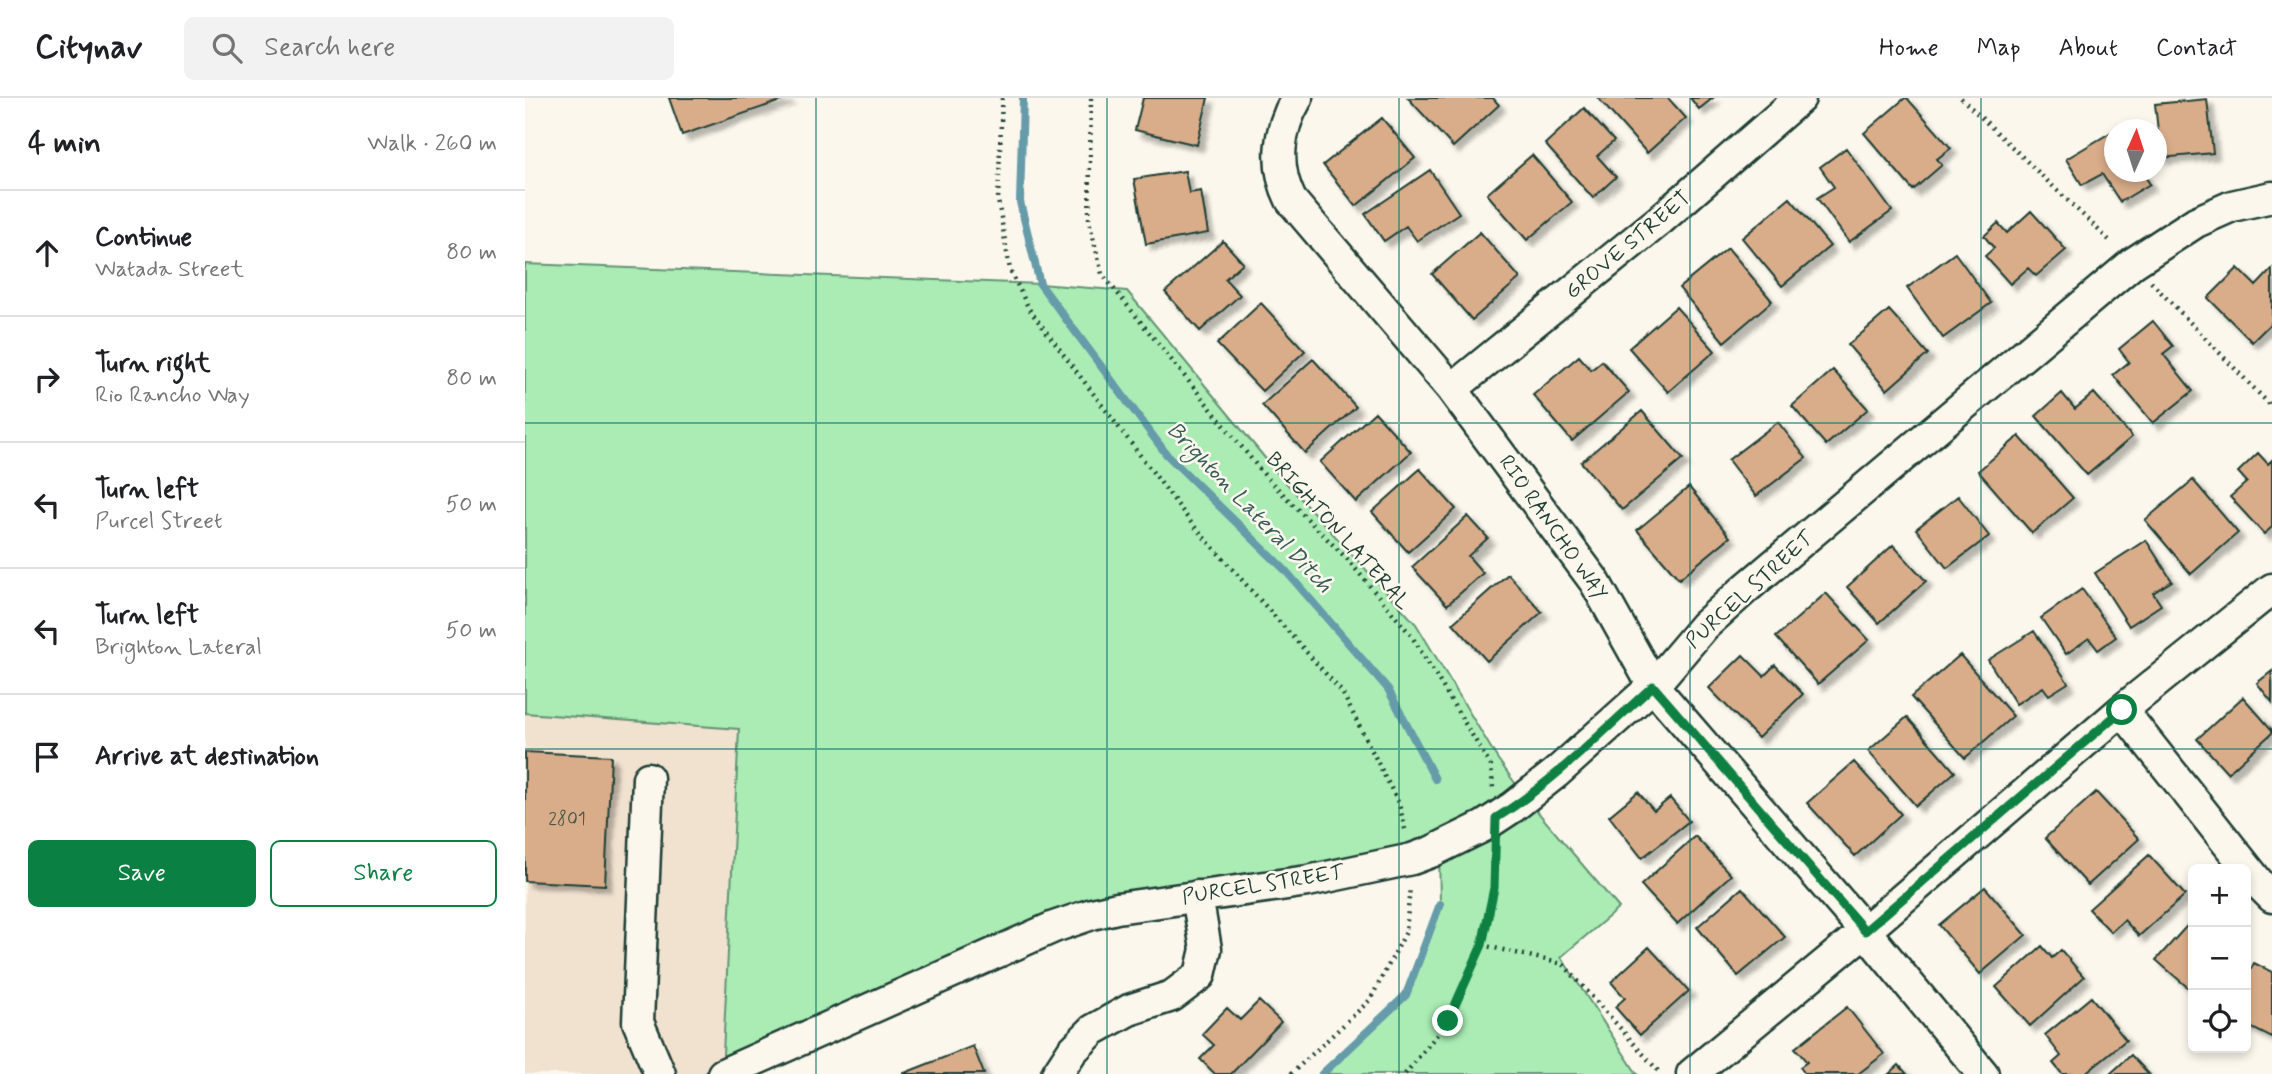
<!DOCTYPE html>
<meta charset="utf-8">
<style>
:root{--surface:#fff;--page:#f2f2f2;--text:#202124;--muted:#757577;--line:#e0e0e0;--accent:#0b8043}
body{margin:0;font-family:Mynerve,sans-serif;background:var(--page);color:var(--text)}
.controls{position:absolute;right:21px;bottom:21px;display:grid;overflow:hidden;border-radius:10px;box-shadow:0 4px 10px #0003}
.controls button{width:63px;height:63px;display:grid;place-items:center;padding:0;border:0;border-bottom:2px solid var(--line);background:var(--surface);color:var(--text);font:35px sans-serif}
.compass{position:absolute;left:1579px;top:21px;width:63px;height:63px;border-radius:50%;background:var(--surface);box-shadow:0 4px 10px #0003;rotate:3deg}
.stop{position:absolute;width:21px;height:21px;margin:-16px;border:5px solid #0b8043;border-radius:50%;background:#fff}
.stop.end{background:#0b8043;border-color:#fff;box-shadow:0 2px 7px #0008}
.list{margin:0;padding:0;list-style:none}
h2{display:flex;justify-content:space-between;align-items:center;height:91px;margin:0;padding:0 28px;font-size:30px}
h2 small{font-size:23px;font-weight:400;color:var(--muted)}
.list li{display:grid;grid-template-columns:46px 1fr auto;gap:21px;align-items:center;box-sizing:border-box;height:126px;padding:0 28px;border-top:2px solid var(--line)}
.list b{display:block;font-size:26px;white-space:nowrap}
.list p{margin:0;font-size:23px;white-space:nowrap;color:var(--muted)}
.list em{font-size:23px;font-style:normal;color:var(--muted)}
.actions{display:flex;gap:14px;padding:21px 28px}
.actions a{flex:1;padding:16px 0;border:2px solid var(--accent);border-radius:10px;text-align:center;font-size:24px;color:var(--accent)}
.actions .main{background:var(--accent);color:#fff}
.icon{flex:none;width:38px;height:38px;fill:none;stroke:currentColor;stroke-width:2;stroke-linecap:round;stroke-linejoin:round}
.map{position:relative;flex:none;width:1747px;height:976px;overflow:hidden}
header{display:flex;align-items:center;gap:42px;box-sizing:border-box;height:98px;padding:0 35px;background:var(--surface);border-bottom:2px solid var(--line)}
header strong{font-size:33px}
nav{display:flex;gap:38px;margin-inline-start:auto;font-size:24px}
.search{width:490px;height:63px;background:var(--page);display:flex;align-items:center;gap:18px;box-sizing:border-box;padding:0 24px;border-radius:10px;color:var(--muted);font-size:26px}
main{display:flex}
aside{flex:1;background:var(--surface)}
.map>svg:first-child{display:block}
</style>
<header>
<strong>Citynav</strong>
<div class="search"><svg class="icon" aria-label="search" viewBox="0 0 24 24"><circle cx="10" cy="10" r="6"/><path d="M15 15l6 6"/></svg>Search here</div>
<nav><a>Home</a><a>Map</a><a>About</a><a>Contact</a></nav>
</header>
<main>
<aside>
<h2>4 min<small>Walk · 260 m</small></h2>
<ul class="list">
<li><svg class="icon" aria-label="ahead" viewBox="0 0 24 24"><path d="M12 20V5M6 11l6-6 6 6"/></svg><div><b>Continue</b><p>Watada Street</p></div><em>80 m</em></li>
<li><svg class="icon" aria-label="right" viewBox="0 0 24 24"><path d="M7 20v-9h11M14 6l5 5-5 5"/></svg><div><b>Turn right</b><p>Rio Rancho Way</p></div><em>80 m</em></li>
<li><svg class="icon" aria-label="left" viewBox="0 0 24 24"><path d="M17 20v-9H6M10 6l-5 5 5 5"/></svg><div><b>Turn left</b><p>Purcel Street</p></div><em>50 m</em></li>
<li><svg class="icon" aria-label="left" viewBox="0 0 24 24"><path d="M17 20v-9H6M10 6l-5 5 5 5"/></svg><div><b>Turn left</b><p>Brighton Lateral</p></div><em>50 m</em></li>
<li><svg class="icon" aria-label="arrive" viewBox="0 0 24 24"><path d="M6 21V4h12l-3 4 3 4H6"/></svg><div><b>Arrive at destination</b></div></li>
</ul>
<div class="actions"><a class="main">Save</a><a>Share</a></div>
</aside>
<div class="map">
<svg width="1747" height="976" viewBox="0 0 1747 976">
<defs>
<filter id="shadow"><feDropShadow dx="6" dy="6" stdDeviation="2" flood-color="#0004"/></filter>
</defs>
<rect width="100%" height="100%" fill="#fbf7ec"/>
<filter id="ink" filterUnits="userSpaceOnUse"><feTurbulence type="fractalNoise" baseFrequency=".0143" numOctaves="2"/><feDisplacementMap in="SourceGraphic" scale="14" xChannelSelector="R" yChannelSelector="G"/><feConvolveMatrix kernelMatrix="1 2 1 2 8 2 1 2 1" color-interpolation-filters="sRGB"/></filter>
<g filter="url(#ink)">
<path fill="#f1e1cf" d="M0,615L214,631L197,976H0Z"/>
<path fill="#aaecb4" stroke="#649474" stroke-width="2" d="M0,166L515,186L602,193L754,377L891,526L972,660L1000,699L1094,810L1036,859L1112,976H797L881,897L915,806L914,751L592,810L197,976L214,631L0,615Z"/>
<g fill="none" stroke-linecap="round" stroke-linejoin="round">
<path stroke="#669baa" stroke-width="8" d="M498,0L495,104L515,186L642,357L760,472L863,591L910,681
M797,976L881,897L915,806"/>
</g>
<path fill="#d9ad8a" stroke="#1f3d34" stroke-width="2" filter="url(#shadow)" d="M144,0H264L157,37Z
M618,0H683L672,47L610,32Z
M883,0H968L974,7L928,49Z
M1073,0H1143L1161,20L1122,55Z
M1165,0H1188L1174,11Z
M1380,0H1382L1426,50L1412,61L1417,67L1388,92L1339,35Z
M1682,1L1688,55L1636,60L1630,6Z
M1059,10L1089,43L1072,58L1091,79L1068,100L1020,46Z
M857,20L890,60L831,108L798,67Z
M1590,32V74H1617L1625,86L1595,104L1577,76L1557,87L1541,61Z
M1321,50L1367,113L1324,144L1292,100L1309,89L1295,69Z
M1007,57L1047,104L1002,142L962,96Z
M905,72L934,115L892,143L881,128L859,143L840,116Z
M660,73L664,95L676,93L683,135L621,146L609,81Z
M1265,100L1305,148L1257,188L1217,140Z
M1506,113L1541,152L1511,178L1503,170L1485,186L1460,158L1469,150L1459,138L1473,125L1482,135Z
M955,134L995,180L947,222L907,176Z
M698,143L718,165L700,181L715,197L675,233L640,194Z
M1203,150L1247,203L1199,244L1154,190Z
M1430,155L1466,205L1418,240L1382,190Z
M1713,170L1731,188L1747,171V224L1727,244L1683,200Z
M736,205L780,253L737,293L692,246Z
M1151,209L1190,253L1143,294L1104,250Z
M1364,212L1403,256L1362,292L1323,247Z
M1628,223L1648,248L1638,256L1668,293L1628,325L1588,277L1604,264L1594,251Z
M1054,258L1066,272L1077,263L1104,294L1047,343L1008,297Z
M788,261L831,309L780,355L737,307Z
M1308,272L1343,311L1301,347L1267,308Z
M1537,295L1550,311L1569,295L1607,339L1562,377L1511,318Z
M1117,313L1158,361L1097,412L1056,364Z
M850,314L886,354L831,404L795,364Z
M1253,324L1281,360L1231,398L1203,362Z
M1494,338L1548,400L1507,435L1453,373Z
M1733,355L1743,366L1747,362V429L1739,436L1705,399L1722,384L1713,374Z
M895,371L931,411L883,454L847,414Z
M1668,382L1713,435L1666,476L1620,422Z
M1164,389L1205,439L1154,481L1112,432Z
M1433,398L1464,438L1422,470L1391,431Z
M943,418L963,440L943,458L958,475L922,507L887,469Z
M1621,442L1647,483L1628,495L1636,507L1604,528L1570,475Z
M1368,447L1401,483L1354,525L1322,489Z
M983,476L1017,514L962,563L928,525Z
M1557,491L1591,539L1573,552L1564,540L1541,556L1516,520Z
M1301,495L1344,542L1293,586L1251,539Z
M1509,533L1543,585L1524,597L1518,589L1491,606L1463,562Z
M1218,557L1239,578L1250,567L1278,596L1233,640L1184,590Z
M1435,557L1488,618L1440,660L1386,599Z
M1747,573V604L1732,585Z
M1718,599L1747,632V635L1703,675L1672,641Z
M1382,619L1430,674L1391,708L1343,653Z
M0,654L86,658L80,787L0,783Z
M1329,664L1376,716L1330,758L1282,705Z
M1113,694L1129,713L1145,700L1164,723L1117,760L1084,718Z
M1571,694L1614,741L1563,787L1520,740Z
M1170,738L1206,777L1152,826L1116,787Z
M1624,757L1660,797L1614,838L1599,822L1586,834L1564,811Z
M1460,789L1501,837L1455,876L1414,827Z
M1217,790L1260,839L1213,878L1172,829Z
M1668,821V894L1631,862Z
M1517,848L1527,860L1536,852L1559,879L1505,928L1471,889Z
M1124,849L1164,893L1115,937L1090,909L1100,900L1086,884Z
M1729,865L1747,874V940L1721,927V881Z
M1566,899L1601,942L1559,976H1537L1528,965L1536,958L1520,937Z
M734,903L756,924L706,976H690L675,961L689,947L677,936L702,910L715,922Z
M1322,909L1359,956L1333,976H1280L1275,969L1282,964L1270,950Z
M448,948L459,976H377Z
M1606,957L1624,976H1585Z
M1374,967L1382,976H1364Z"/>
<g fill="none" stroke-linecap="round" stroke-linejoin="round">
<defs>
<path id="minor" d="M772,0C753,32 749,68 766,102L927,291L1070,484L1128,588L1340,833L1458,976
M927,291L1135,122L1275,0
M1597,612L1737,789L1747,799
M123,680L113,924L135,976
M198,976L529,829L567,816L592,810L783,783L887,761L906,754L959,728L988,709L1031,675L1128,588L1179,528L1220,491L1608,165L1671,124L1707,108L1747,99
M532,976L547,953L568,932L604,912L647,898L675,877L681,851L672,798
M1167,976L1340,833L1597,612L1747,491"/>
</defs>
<use href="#minor" stroke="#1f3d34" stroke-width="35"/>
<path stroke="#1f3d34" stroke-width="4.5" stroke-dasharray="2 5" stroke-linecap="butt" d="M477,0L473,102L485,172L504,211L668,427L817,594L874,706L881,735
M566,0L564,123L577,176L741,379L823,462L886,537L966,668L968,690
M1436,0L1587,145
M1626,184L1747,309
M957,847L1038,866L1136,976
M766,976L845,902L881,834L885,789
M880,976L923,923L957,847L969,790L970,752"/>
<use href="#minor" stroke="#fbf7ec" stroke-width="30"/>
</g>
</g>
<g fill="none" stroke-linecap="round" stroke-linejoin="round" filter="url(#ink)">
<path stroke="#0b8043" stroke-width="9" d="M923,923L957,847L969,790L971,720C1029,684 1078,633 1128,588L1340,833L1597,612"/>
</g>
<path fill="none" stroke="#0f766e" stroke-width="2" stroke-opacity="0.55" d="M291,0V976M582,0V976M874,0V976M1165,0V976M1456,0V976M0,325H1747M0,651H1747"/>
<g text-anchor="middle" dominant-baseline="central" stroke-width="5" stroke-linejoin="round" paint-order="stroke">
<g font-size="18" fill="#4e594a">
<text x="42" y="721">2801</text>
</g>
<g font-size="21" fill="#1f3d34" stroke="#fbf7ec">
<text transform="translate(1103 147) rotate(-40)">GROVE STREET</text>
<text transform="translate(1028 430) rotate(55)">RIO RANCHO WAY</text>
<text transform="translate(813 433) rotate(48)">BRIGHTON LATERAL</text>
<text transform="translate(1225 492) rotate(-42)">PURCEL STREET</text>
<text transform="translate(738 787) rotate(-9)">PURCEL STREET</text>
</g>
<g font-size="23" font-style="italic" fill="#375c5b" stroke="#fbf7ec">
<text transform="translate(724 410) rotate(46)">Brighton Lateral Ditch</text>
</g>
</g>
</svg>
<div class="controls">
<button>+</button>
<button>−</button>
<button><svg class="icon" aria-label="locate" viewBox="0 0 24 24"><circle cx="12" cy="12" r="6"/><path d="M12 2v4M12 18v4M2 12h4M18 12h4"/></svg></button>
</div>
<svg class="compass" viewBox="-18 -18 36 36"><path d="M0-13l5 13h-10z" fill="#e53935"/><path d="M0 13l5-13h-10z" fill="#757577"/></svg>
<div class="stop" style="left:1597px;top:612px"></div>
<div class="stop end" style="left:923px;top:923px"></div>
</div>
</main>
